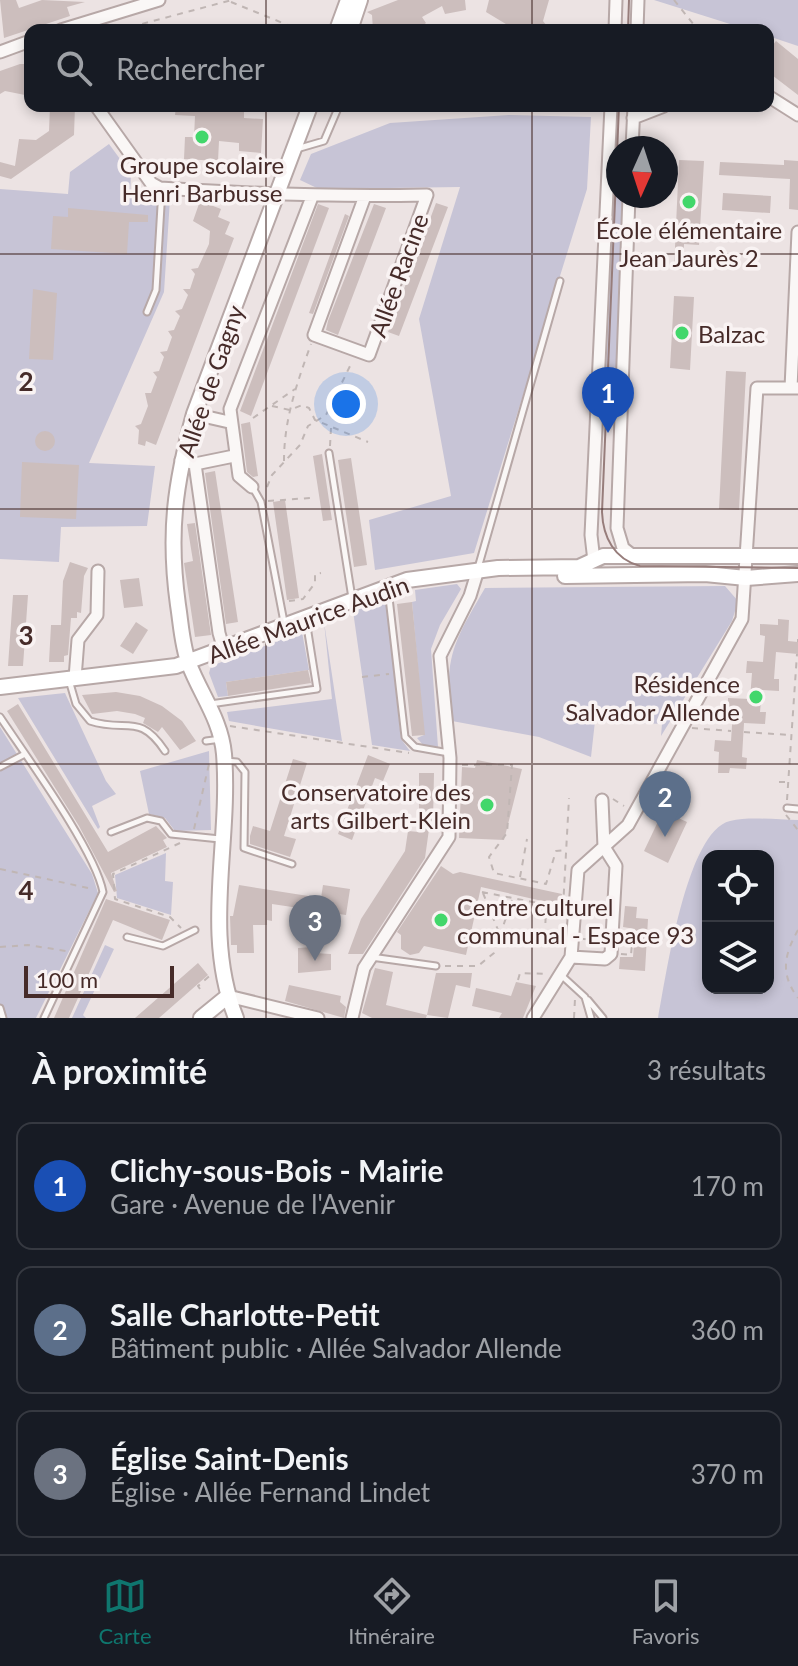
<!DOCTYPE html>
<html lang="fr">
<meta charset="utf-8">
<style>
:root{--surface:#171b24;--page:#242831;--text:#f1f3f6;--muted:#9ea1a6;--line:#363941;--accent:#0f766e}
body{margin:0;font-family:Lato,sans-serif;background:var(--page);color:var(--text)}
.controls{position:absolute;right:24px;bottom:24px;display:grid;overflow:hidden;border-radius:16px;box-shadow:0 4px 12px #0003}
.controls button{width:72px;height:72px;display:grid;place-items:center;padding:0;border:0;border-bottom:2px solid var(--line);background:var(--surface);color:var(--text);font:40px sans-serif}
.compass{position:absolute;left:606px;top:136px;width:72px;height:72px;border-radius:50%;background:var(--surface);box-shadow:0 4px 12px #0003;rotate:183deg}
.scale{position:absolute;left:24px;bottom:20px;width:150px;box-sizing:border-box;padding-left:8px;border:4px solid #462b29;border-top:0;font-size:22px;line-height:28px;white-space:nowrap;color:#462b29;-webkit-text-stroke:6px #f9f3f3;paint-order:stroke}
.you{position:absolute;left:346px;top:404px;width:28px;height:28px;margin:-20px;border:6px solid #fff;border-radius:50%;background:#1a73e8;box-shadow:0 0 0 12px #1a73e833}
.badge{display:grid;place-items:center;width:52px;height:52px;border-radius:50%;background:var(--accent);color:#fff;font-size:26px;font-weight:700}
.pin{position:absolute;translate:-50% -66px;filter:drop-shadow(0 2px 4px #0008)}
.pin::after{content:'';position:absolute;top:42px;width:28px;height:24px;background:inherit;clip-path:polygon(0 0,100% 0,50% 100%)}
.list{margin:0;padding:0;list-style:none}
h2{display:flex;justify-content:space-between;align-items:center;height:104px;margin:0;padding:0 32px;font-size:34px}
h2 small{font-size:26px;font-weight:400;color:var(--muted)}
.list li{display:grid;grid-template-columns:52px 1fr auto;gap:24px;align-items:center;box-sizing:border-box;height:128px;margin:0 16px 16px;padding:0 16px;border:2px solid var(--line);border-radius:16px}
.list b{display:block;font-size:30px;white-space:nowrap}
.list p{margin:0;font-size:26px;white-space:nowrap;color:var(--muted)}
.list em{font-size:26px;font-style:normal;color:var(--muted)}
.icon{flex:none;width:44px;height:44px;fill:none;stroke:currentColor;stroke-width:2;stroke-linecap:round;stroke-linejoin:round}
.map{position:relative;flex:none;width:798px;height:1018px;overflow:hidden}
.search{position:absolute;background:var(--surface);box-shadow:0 4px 12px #0003;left:24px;right:24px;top:24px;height:88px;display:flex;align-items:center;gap:20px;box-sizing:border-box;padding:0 28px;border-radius:16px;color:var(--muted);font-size:30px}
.sheet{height:536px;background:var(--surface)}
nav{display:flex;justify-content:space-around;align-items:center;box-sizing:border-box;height:112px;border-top:2px solid var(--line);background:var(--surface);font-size:22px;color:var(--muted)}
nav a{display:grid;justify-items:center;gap:4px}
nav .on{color:var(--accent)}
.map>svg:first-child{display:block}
</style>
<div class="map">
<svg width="798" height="1018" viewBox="0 0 798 1018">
<rect width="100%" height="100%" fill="#ece3e3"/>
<path fill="#c7c4d6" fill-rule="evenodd" d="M654,0H798V46L768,36V30H749Z
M509,115L591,117L587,189L474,553L375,570L369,520L451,496L419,319L460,187L319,189L300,180L311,154L390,123Z
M109,144L131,174L130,197L170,199L164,292L89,463L155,466L147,526L61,527L59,562L0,559V189L68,194L70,172Z
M613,144L628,145L618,148V196H626L620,380L601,379Z
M457,584L461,589L440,625L431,649L438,747L423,745L417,738L424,735L412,602L416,601L415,590Z
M725,586L738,601L732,621L661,736L662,724L595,721L591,757L539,737L452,721C443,657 454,642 485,588Z
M386,599L401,739L410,751L372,745L353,611Z
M324,622L342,741L229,721L227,712L332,699Z
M302,632L309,670L226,682L228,696L218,697L209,673L211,666Z
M65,693L106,781L116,794L92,806L100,827L98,829L18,698Z
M0,727L92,874L98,893L36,1018H0Z
M209,751L211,830L175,831L165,818L149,814L140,771Z
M798,820V1018H658C666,978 686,831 730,821C750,816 777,820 798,820ZM768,856V988H708V856Z
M166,853L165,881L173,882L171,915L117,898L115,875Z
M105,945L114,949L83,1015L86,1018H72Z"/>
<path fill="#ccbebd" d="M0,0H16L19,8L42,0L85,2L67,7L70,16L4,38Z
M398,0H465L466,10L445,14L442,6L422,17L426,23L417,30H373L372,15L367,12Z
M489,0H549L543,21L550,30H516L486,12Z
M776,41L798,59V95L768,72V51Z
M20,64H30V96L5,91L0,94V71Z
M50,106H75L74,135L11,179L0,176V162L15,166L19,139L36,140L49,131Z
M176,106H244V118L263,119L261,153L239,151V143L219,141L218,161L184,159L185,137H194L195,116L175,115Z
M679,160L704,161L699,245L684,244L683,270L674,269Z
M784,160L798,161V210L789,209L790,179L719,175L720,162L784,165Z
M723,193L771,196L770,213L722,210Z
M200,201L221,209L218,217L230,222L225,234L234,238L156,445L146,441L145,446L138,444L139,430L135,426L141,424L148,406L145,393H151L157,377L153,372L159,371L164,357L160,352L167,351L172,337L168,331L174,330L180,316L175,311L182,309L188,295L183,289H190L195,274L191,269L198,268L209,244L210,231L193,221Z
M436,203L448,207L399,336L388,332Z
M318,204L329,208L251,416L240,411Z
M374,204L386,208L338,335L326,330L328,321Z
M68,208L148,215V222H129L127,254L51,249L53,216L68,217Z
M345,214L349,216L313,314L309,313Z
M33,289L57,293L53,360L29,359Z
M674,296L694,297L690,370L670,368Z
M726,371L746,372L739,510L719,509Z
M250,422L258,476L253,477L247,472L241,424Z
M35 441a10 10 0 1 1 20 0a10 10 0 1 1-20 0Z
M322,454L332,520L323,521L313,456Z
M351,458L367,565L354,567L338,460Z
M22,462L79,465L76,519L20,517Z
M215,471L238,622L226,624L205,473Z
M285,500L299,598L287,600L273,502Z
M195,523L211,635L195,637L184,563L193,561L187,524Z
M70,562L88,568L84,576L81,613L77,612V618H71L68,655L64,656V662H49L51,625H61L63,581Z
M139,578L143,606L124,608L120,580Z
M13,595H28L23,666H8Z
M412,602L425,735L412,736L397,604Z
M778,619L789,620L788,641L798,642V654L776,652L774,679H779V691L762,690L760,712H766L765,724L744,723L742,757L747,758L746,769L730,768L729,773H718L719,752L714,751L715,740L731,741L733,710H728V698L750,699L752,673H746L747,661L763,662L765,636L760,635V624L778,625Z
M136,622L148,630L133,654L120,646Z
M308,670L311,683L228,696L226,682Z
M116,692L140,696L162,706L182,721L196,741L180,750L162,727L158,732L143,723L145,718L135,714L117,711L92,714L82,695Z
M18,704L108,852L156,826L167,838L163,840L167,847L111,873L117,891L114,892L79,826L7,711Z
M368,755L390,764L383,781L375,778L352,840L338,834Z
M293,759L307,763L284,836L296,839L290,857L250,844V836L253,826L270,831Z
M477,760L522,769L504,840L459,838L462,767L475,768Z
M419,773H434L433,822H430L425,858L363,954H348L361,919L405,851L408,831L419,832Z
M663,811L687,822L668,863L644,851Z
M441,866L453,874L460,872L562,894L560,905L481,887L466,955L424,946L419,953L410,955L401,949V935L397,932Z
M239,885L321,898L323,885L350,889L346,915L272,904V921L267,920V925H253L254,953H237V945H231L230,916H233Z
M106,899L170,920L162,940L113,920L69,1018H54Z
M625,906L637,907L636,918L648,919L645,971L619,969L620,957H633L635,929L623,927Z
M312,947L314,953L331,954V970L298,973V948Z
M198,963L208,975L159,1018H135Z
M375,968L393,972L386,1005L427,1015L436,973H472L470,988L456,985L448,1018L427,1015L426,1018H372L362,1013Z
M516,982L536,986L523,1018H499L502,1013L472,1006L476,988L511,996Z
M289,985L341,996L340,1002L346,1007L344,1018L285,1001Z"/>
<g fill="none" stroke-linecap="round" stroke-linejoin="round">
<defs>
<path id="lane" d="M300,148L324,141L339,106
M147,312L156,290L162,189
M329,453L352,598
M253,488L261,502L284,622
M478,568L560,281
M388,589L405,737L415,747L449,753
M69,680L76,704L90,721C127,733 139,712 165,751
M210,704L317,689L306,620
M0,717C26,756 95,850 103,892L44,1018
M206,741L221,739
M225,761L237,762L245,772L244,848L292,864
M0,767L25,754
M787,808L798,809
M111,832L147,818L161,821L171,834L220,839
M127,937L163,946L195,930
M371,957L436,966
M561,975L585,997L591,1018
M588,1000L603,1018
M0,1008L3,1018"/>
<path id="street" d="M61,30L159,0
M615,30L616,0
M637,30L638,0
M0,52L30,41
M768,96L798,115
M96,106L151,183L160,188C249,194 337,197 427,195L369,355L314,335L365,196
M633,118L664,106
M632,148L634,106
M629,196L617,528L623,548L632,555
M791,388L798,232
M194,414L229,422
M181,460L195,464L219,633L224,650
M195,464L234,456
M252,487L239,476L230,409L312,197
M594,561L591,535L611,106
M75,678L78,640L97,615L98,571
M571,957L605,959L611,954L616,866L604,847L602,800
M228,996L318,1018
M352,1018L364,968L449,837L450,758L440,656L470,596L477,573
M533,1018L571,957L578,870L628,825L742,619L757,388H798"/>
<path id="secondary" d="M337,30L348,0
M350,30L360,0
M565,576L705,574L746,578L798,574
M0,687L176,666L407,580L498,568L579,567L603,556H798
M201,1018L228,996
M236,1018C202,932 231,843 224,754C221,720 201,695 189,664C182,646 181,624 178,605C168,533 175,483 194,414L310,106"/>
</defs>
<use href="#lane" stroke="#b7a8a7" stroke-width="9"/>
<use href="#street" stroke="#b7a8a7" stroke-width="15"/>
<use href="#secondary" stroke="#b7a8a7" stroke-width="18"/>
<path stroke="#c0b6b4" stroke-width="2" stroke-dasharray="6 6" stroke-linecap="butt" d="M674,0L698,30
M231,2L300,30
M119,30L232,0
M272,406L290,410L302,405L309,408L315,420L368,442
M253,418L295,389
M330,446L331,428
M284,461C284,419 297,383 311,344
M267,487L272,475L300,445L308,426L326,415L352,362
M268,501L310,498
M289,601L303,599L315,583V574L321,573
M798,642V639
M362,677L389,674
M230,726L409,753
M692,728L731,731
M744,732L791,735
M462,765H512L507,833L489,857L494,873L546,884L556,851L566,850
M779,782H787
M613,799L624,806
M787,800L797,654
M786,815L798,830
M194,829L209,764
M180,843L113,874L115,899L170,917L181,928
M0,869L93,889
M520,877L527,839
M482,892L563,908L569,798
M483,893L500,935
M474,930L501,936L561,937
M798,930C784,955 780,974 798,998
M545,935L546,906
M583,939L601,940
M623,941L634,942
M0,947L28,945L66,951
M621,954L631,955L632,943
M445,966H478L494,953L512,900
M518,980L520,973L548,974
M200,989L198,986L213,973
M574,1018L575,999"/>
<use href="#lane" stroke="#faf7f6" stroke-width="5"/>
<use href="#street" stroke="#faf7f6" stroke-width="11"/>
<use href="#secondary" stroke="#fff" stroke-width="14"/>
<path stroke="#977d7b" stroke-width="2" d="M628,30L629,0
M619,106L602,512C603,537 614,559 640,566L798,568"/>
</g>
<path fill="none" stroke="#462b29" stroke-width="2" stroke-opacity="0.55" d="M266,0V30M532,0V30M266,106V1018M532,106V1018M0,254H798M0,509H798M0,764H798"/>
<g fill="#42d76b" stroke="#f9f3f3" stroke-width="3">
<circle cx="202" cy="137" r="8"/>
<circle cx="689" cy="202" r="8"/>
<circle cx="682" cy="333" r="8"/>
<circle cx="756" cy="697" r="8"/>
<circle cx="487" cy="805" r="8"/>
<circle cx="441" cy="920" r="8"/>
</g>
<g text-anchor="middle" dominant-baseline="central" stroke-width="7" stroke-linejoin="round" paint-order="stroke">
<g font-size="24" fill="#462b29" stroke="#f9f3f3">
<text x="202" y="164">Groupe scolaire<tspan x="202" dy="28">Henri Barbusse</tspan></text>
<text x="689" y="229">École élémentaire<tspan x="689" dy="28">Jean Jaurès 2</tspan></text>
<text x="698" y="333" text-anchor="start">Balzac</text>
<text x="740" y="683" text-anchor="end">Résidence<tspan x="740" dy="28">Salvador Allende</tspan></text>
<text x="471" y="791" text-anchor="end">Conservatoire des<tspan x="471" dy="28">arts Gilbert-Klein</tspan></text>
<text x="457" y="906" text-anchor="start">Centre culturel<tspan x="457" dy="28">communal - Espace 93</tspan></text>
</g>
<g font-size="24" fill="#462b29" stroke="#f9f3f3">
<text transform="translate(398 275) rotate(-70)">Allée Racine</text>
<text transform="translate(210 381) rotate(-71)">Allée de Gagny</text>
<text transform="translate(308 619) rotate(-20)">Allée Maurice Audin</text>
</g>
</g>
<g font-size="26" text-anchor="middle" font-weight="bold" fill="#462b29" stroke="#f9f3f3" stroke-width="7" stroke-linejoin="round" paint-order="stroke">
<text x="26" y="391">2</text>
<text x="26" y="645">3</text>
<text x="26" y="900">4</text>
</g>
</svg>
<div class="controls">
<button><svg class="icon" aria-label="locate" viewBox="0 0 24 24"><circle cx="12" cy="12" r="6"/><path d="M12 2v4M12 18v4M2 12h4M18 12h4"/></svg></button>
<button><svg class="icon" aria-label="layers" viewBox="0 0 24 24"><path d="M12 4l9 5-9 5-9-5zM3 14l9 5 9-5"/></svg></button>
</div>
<svg class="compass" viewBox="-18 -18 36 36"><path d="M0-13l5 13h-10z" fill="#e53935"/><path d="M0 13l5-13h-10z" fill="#9ea1a6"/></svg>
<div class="scale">100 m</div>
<div class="you"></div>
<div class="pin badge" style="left:608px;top:433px;background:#1a4fb4">1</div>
<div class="pin badge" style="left:665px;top:837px;background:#5c6f8a">2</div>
<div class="pin badge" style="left:315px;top:961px;background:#6b7280">3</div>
<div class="search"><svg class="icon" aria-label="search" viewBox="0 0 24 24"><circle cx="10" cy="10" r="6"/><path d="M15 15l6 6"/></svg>Rechercher</div>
</div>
<section class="sheet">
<h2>À proximité<small>3 résultats</small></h2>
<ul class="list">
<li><span class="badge" style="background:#1a4fb4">1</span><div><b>Clichy-sous-Bois - Mairie</b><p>Gare · Avenue de l'Avenir</p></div><em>170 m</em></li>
<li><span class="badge" style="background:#5c6f8a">2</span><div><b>Salle Charlotte-Petit</b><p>Bâtiment public · Allée Salvador Allende</p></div><em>360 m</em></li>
<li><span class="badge" style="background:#6b7280">3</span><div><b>Église Saint-Denis</b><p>Église · Allée Fernand Lindet</p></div><em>370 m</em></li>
</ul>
</section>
<nav>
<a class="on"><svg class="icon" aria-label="map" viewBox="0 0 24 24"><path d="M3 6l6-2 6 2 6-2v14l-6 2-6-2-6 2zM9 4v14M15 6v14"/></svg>Carte</a>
<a><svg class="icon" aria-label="directions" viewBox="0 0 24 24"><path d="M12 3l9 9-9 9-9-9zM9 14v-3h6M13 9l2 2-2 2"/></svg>Itinéraire</a>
<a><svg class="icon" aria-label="saved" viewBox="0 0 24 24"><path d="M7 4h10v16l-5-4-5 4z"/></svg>Favoris</a>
</nav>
